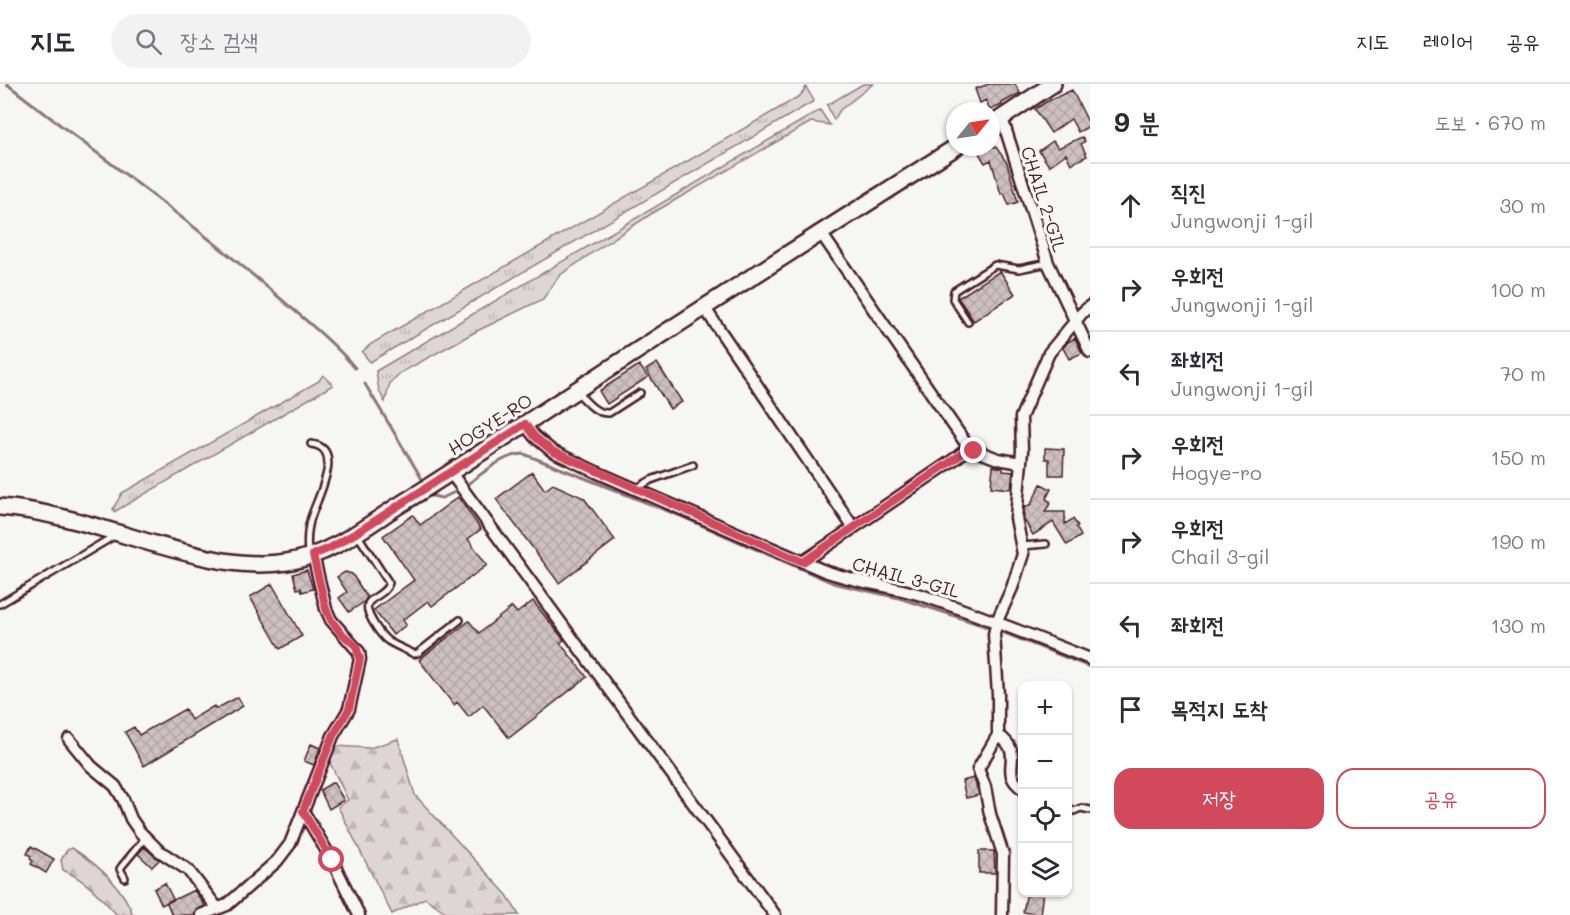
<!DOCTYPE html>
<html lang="ko">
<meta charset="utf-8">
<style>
:root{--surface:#fff;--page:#f2f2f3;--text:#2b2b33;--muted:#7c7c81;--line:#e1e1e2;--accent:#d1495b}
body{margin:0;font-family:Mali,"Poor Story",sans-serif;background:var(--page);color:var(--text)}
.controls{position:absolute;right:18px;bottom:18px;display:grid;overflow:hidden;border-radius:12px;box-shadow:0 2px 4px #0004}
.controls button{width:54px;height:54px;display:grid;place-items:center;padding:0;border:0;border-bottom:2px solid var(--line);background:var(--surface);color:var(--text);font:30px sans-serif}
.compass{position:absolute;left:946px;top:18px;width:54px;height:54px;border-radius:50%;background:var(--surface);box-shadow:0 2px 4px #0004;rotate:60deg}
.stop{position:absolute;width:18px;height:18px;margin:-14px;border:4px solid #d1495b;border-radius:50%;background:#fff}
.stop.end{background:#d1495b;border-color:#fff;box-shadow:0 2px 6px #0008}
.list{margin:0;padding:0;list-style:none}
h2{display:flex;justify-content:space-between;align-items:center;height:78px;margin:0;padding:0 24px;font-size:26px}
h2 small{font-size:20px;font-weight:400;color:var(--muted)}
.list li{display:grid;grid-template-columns:39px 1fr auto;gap:18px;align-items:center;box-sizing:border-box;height:84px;padding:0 24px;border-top:2px solid var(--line)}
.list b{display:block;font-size:22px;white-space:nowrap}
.list p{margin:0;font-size:20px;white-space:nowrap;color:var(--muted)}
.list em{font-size:20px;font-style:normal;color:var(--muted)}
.actions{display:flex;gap:12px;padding:18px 24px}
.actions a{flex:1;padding:14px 0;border:2px solid var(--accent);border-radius:18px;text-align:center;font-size:21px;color:var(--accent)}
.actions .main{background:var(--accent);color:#fff}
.icon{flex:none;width:33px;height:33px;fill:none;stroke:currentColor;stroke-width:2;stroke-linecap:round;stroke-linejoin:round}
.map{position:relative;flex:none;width:1090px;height:831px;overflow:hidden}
header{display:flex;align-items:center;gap:36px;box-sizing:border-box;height:84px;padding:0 30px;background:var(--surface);border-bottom:2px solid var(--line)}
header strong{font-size:28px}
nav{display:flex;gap:33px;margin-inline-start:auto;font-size:21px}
.search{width:420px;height:54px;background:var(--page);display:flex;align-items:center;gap:15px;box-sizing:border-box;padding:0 21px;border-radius:33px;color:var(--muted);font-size:22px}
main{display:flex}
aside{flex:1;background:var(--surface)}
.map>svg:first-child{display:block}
</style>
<header>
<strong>지도</strong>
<div class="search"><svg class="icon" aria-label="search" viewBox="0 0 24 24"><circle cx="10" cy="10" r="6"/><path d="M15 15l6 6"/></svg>장소 검색</div>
<nav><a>지도</a><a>레이어</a><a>공유</a></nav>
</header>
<main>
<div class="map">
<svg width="1090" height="831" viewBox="0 0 1090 831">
<defs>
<pattern id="grass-tufts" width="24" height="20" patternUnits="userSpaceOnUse" patternTransform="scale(1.5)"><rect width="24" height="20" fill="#ddd6d5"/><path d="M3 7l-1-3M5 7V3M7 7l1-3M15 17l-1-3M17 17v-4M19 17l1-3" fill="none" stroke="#bfb7b7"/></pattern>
<pattern id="forest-firs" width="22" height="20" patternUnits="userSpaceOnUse" patternTransform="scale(1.5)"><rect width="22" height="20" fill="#ddd6d5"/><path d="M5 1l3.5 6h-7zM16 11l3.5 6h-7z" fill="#bfb7b7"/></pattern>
<pattern id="building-cross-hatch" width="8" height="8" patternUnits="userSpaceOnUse" patternTransform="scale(1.5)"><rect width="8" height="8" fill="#ccc1c0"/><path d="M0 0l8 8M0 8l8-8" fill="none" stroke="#b1a5a5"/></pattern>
</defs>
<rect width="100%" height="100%" fill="#f6f6f2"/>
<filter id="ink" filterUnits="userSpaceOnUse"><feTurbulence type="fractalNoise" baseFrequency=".0167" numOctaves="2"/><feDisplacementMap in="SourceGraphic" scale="12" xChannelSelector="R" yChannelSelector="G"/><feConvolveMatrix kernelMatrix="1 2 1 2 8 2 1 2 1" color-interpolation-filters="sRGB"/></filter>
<g filter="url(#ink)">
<path fill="url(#grass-tufts)" stroke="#947a80" stroke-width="1.5" d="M863,0H873L840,26L834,36L827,21Z
M806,3L814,17L370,278L362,268L371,260L800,12Z
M820,26L830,41L811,38L651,130L602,162L559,192L543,215L477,247L400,289L390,299L385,318L379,307L376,287Z
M323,291L333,301L114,428L113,425L122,409L319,297Z"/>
<path fill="url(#forest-firs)" stroke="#947a80" stroke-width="1.5" d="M398,655L415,711L507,811L519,831H450L425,814L392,830L338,723L348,716L330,679L334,662L370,664Z
M72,764C97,780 123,803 133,831H117C101,813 86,796 63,786L61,776L67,766Z"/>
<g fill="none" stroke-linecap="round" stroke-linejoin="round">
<path stroke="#8e747a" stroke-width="3" d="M7,0C96,70 189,135 274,209C301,233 332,256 355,284
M365,300L422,395
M469,399C485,388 504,370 524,370L678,431L833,499L899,514L937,526L1002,548L1090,583
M432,412L442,414L455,408"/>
</g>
<path fill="url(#building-cross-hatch)" stroke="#4a1f2b" stroke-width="1.5" d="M989,0H1015L1020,9L1002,19V21L990,26L986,16L980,19L975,5Z
M1072,6L1090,42L1078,48L1071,35L1051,49L1035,25L1048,17Z
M1082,53L1085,57L1081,60L1087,72L1071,80L1066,70L1049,82L1039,67L1053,57L1058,64Z
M975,63H996L1007,79L1018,118L1009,121L1004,109L1001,110L991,76L985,79Z
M1000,187L1015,210L974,237L958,214Z
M1075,254L1082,269L1069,275L1063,264L1068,258Z
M657,279L682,318L670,325L646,286Z
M639,281L648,293L607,320L599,307Z
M1045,364L1064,365L1063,391H1049V375H1045Z
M993,382L1003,384V387L1013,388L1011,405L991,403Z
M532,388L545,406L553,400L584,414L615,456L559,499L496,415Z
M1041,400L1051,405L1046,415L1051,418L1045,428H1065V440L1073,435L1078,442L1076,443L1081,452L1067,461L1053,438L1033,451L1024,436V424L1031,420Z
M458,413L481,445L468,455L487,481L432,522L428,517L403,536L406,541L393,551L374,526L414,496L383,452L413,431L420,441Z
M307,486L313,505L302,508L301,504L297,505L293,490Z
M345,488L352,490L367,513L364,518L349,528L339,514L347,508L337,493Z
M272,500L302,552L280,565L250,513Z
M533,517L564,556L560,559L587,593L509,654L483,621L469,633L457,618L454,621L419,576L469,537L479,549L512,523L517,529Z
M238,613L243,622L144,682L125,648L134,643L139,651L185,625L191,636L214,622L216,625Z
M311,660L320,664L314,681L304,677Z
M974,694L979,711L966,714L962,697Z
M333,698L344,716L329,725L320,706Z
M31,762L54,775L46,789L31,780L33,777L30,775L31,772L27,770Z
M144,763L159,776L152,783L138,770Z
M979,767H994L995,789H979Z
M165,799L173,815L162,821L154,805Z
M194,806L205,822L196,826L194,831H172L167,819Z
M1027,808H1043L1040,831L1023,828Z"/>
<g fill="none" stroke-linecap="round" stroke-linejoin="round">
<defs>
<path id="lane" d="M968,238L953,215L954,207L995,181L1019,185L1048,179
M577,308C586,317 595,330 609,329L640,309
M637,404L651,396L693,381
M357,450L389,499C386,509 376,511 369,518C362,526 381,552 388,557C396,562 406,566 414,570L418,569L460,536
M1022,462L1046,460
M308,470C307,459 307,448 310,437C315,417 347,364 311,360
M0,520L114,452
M1068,724L1074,727L1081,724L1090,726
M125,794L120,785L122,782L146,753"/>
<path id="street" d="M1002,34L1048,179L1090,268
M821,149L969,364L998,375L1021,379
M704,223L853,443
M525,340L534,352L552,367L596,388L822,486C854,498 888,501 921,511C978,530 1034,553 1090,575
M451,389L775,831
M803,478L956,374L969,364
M998,651C1028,671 996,687 1023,705
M69,655L91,682L115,702L123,715L131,735L140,748L158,766L188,786L218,825
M303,727L332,776L359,831
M201,831L227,821L277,777L290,760L333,652L349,625L360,575L359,568L331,536L326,525L313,471
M1002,831L1003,770L990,730L985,703L978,685L998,651V611L994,550L997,537L1012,504L1023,470L1016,434L1022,367L1021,333L1049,269L1082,229L1090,222"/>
<path id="secondary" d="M991,41L1053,0
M0,423C54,427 106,446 158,461C201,473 242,485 287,478C327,472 360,447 393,425C435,399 476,372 517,345C662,250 809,156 956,63"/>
</defs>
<use href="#lane" stroke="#4a1f2b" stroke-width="10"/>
<use href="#street" stroke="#4a1f2b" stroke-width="15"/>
<use href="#secondary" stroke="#4a1f2b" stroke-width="20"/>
<use href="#lane" stroke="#f6f6f2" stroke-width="5"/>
<use href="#street" stroke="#f6f6f2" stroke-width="10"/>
<use href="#secondary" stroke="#f6f6f2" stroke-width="15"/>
</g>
</g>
<g fill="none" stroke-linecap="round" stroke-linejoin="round" filter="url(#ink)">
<path stroke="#d1495b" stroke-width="8" d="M332,776L303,727L333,652L349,625L360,575L356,562L341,549L331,536L326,525L313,471L330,464L356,449L525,340L534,352L552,367L803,478L956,374L969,364L974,367"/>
</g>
<g text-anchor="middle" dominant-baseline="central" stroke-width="6" stroke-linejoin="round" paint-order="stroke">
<g font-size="18" fill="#4a1f2b" stroke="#f6f6f2">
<text transform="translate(1044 115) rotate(72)">CHAIL 2-GIL</text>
<text transform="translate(490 340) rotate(-33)">HOGYE-RO</text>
<text transform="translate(906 493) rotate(15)">CHAIL 3-GIL</text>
</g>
</g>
</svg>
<div class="controls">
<button>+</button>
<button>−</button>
<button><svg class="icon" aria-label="locate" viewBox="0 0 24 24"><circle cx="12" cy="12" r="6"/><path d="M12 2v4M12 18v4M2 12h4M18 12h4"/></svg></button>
<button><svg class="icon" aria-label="layers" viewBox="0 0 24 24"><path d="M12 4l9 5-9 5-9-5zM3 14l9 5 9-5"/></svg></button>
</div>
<svg class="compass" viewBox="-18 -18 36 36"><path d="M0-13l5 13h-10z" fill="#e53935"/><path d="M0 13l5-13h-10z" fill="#7c7c81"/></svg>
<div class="stop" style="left:332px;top:776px"></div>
<div class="stop end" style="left:974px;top:367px"></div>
</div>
<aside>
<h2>9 분<small>도보 · 670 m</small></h2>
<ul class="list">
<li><svg class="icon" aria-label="ahead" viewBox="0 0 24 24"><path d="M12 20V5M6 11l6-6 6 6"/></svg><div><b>직진</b><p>Jungwonji 1-gil</p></div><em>30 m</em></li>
<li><svg class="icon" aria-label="right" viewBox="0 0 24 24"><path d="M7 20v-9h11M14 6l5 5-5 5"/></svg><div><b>우회전</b><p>Jungwonji 1-gil</p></div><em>100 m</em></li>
<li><svg class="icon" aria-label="left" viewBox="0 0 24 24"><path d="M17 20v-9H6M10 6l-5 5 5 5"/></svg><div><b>좌회전</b><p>Jungwonji 1-gil</p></div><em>70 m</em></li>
<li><svg class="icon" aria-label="right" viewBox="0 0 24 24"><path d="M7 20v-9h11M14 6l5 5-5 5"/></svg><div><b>우회전</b><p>Hogye-ro</p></div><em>150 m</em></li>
<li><svg class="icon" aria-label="right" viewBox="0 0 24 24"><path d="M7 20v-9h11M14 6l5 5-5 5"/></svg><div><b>우회전</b><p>Chail 3-gil</p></div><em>190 m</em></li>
<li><svg class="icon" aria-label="left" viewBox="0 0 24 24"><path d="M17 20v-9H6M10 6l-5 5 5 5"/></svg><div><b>좌회전</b></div><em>130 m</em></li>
<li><svg class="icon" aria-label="arrive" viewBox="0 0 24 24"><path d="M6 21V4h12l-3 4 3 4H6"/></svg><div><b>목적지 도착</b></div></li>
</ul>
<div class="actions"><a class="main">저장</a><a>공유</a></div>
</aside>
</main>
